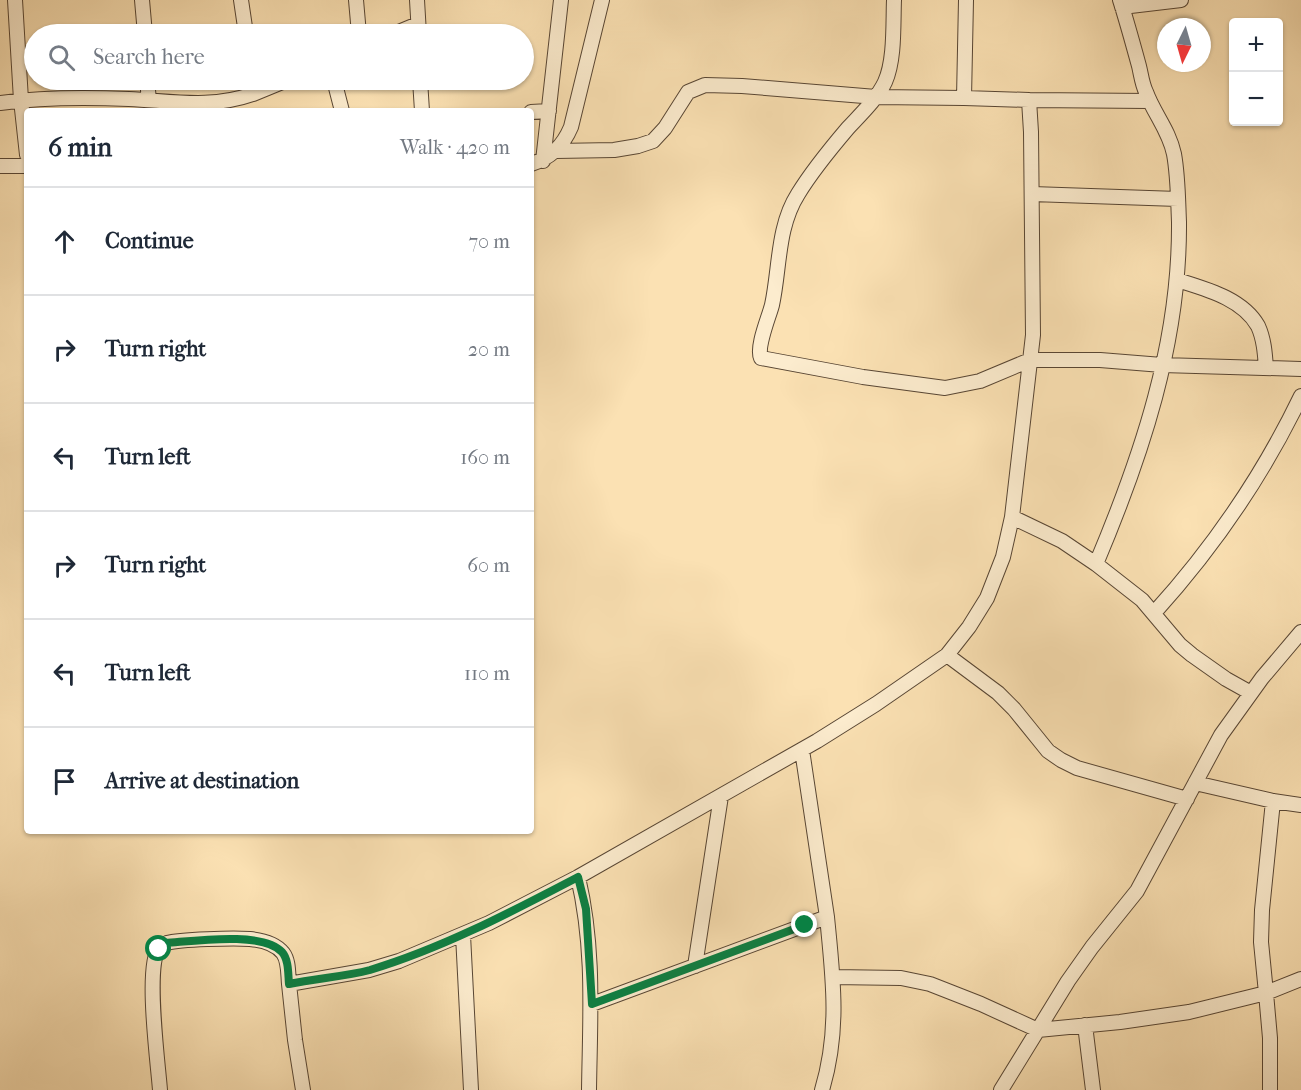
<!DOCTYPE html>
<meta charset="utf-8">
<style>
:root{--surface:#fff;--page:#f2f2f3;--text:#1f2937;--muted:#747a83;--line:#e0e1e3}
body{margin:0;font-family:"IM FELL French Canon",serif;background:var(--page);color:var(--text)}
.controls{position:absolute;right:18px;top:18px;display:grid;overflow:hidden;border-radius:6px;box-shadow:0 2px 4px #0004}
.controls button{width:54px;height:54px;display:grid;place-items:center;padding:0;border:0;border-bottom:2px solid var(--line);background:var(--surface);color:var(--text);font:30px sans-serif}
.compass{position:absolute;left:1157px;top:18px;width:54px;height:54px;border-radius:50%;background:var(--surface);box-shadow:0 2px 4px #0004;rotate:185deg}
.stop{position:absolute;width:18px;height:18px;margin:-14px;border:4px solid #0b8043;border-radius:50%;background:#fff}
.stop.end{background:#0b8043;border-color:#fff;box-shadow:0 2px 6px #0008}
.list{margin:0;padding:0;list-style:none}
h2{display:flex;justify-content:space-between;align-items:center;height:78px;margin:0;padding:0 24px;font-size:26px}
h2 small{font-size:20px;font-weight:400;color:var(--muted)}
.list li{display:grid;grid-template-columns:39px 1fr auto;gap:18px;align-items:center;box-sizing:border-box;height:108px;padding:0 24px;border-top:2px solid var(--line)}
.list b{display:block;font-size:22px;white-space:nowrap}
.list em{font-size:20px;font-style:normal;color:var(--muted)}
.icon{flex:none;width:33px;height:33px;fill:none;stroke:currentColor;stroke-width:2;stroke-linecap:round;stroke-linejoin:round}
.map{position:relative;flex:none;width:1301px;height:1090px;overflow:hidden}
.search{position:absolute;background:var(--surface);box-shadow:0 2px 4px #0004;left:24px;top:24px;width:510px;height:66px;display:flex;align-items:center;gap:15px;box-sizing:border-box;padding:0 21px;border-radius:33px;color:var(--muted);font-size:22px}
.panel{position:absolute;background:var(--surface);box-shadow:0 2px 4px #0004;left:24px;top:108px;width:510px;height:726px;border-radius:6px}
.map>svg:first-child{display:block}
</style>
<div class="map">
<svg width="1301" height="1090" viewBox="0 0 1301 1090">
<rect width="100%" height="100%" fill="#fbe1b3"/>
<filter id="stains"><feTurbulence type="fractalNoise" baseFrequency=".00333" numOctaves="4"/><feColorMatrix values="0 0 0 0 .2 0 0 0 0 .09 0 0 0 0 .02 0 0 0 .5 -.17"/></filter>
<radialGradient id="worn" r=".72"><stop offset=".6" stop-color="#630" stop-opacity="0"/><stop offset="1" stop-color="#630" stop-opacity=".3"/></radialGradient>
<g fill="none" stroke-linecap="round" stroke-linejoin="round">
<defs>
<path id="street" d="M15,0L21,100L27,155
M142,0L145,34
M241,0L246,34
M356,0L359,34
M417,0L419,34
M894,0C893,24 895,60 885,82C877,99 861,114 848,128C831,148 812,171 798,194C777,227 780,268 772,305C769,317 756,347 761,358L863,377L945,388L980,381L1030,360H1100L1162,365L1301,369
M1120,0C1127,22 1133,44 1139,66C1141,74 1142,84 1146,92C1154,114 1169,130 1174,154C1178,176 1178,199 1179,222C1180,342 1142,455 1096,564L1142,600L1180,645L1192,655L1226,679L1251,693
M1122,7L1181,0
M394,34L418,24
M147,80L149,100
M251,80L253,94L287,80
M334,80L342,111
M420,80L422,111
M1029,100L1150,101
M0,103C43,97 86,97 129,99C173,101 210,109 253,94
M531,112L549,111
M556,151L614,150L638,146L653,141L665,128L688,92L705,85L742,86L876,97L964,98
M543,161L561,0
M531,164C551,158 563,146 571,127L602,0
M0,166H27
M1032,194L1178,199
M1177,280C1205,289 1242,298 1258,326C1264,339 1265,354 1266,368
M1012,517L1062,541L1096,564
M1154,613C1213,548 1263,475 1301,396
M947,655L998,693L1014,709L1048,751L1061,760L1077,768L1187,799
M1195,783L1273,801L1301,805
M1273,801L1262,910L1261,942L1266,993L1301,979
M578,877C595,950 590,1016 589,1090
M463,935L471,1090
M695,966L721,796
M833,977L901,978L930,984L981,1004L1038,1030L1120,1022L1189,1012L1266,993L1270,1038V1090
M592,1004L827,917L802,750
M1085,1025L1093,1090
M160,1090C158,1063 145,967 159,948C161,946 164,944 167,943C180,939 234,938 250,939C261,940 275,943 283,953C289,961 288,974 289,984
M303,1090L295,1040L289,984L369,970L399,961L489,923L578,877L817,741L876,704L947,655L969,627L987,598L1003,557L1012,517L1033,335L1031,132L1029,100L964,98L966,0
M822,1090C840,1030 833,978 827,917
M1001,1090L1068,981L1092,947L1137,891L1221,735L1262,678L1301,632"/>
</defs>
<use href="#street" stroke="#584634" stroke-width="16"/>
<use href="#street" stroke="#fcecce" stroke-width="14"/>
</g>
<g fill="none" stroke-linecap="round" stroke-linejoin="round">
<path stroke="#0b8043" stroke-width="8" d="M159,949L166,943C194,941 263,931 282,952C289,960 288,974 289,984C316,978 344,977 370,970C443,948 511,912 578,877L586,909L592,1004L805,925"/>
</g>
<rect width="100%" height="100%" filter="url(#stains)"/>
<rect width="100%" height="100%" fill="url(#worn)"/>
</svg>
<div class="controls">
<button>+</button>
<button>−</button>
</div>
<svg class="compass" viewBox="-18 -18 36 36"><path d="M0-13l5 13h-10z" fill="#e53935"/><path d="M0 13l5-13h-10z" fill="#747a83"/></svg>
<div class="stop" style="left:159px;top:949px"></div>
<div class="stop end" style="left:805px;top:925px"></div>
<div class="search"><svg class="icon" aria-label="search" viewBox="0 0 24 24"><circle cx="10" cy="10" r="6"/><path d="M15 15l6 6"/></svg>Search here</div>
<section class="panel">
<h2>6 min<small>Walk · 420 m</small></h2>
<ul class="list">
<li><svg class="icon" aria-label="ahead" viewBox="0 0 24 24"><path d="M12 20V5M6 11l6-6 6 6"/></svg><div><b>Continue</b></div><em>70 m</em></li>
<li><svg class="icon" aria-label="right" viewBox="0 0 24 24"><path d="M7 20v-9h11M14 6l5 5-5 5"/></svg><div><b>Turn right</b></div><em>20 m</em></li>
<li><svg class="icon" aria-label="left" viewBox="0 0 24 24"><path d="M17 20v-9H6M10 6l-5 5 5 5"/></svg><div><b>Turn left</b></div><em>160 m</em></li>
<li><svg class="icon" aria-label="right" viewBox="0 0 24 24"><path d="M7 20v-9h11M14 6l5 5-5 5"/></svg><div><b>Turn right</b></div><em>60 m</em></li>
<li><svg class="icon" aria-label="left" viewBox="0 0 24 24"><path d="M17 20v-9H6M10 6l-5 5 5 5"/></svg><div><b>Turn left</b></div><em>110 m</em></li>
<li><svg class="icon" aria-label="arrive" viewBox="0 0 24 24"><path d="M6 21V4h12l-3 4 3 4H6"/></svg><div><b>Arrive at destination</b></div></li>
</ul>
</section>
</div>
